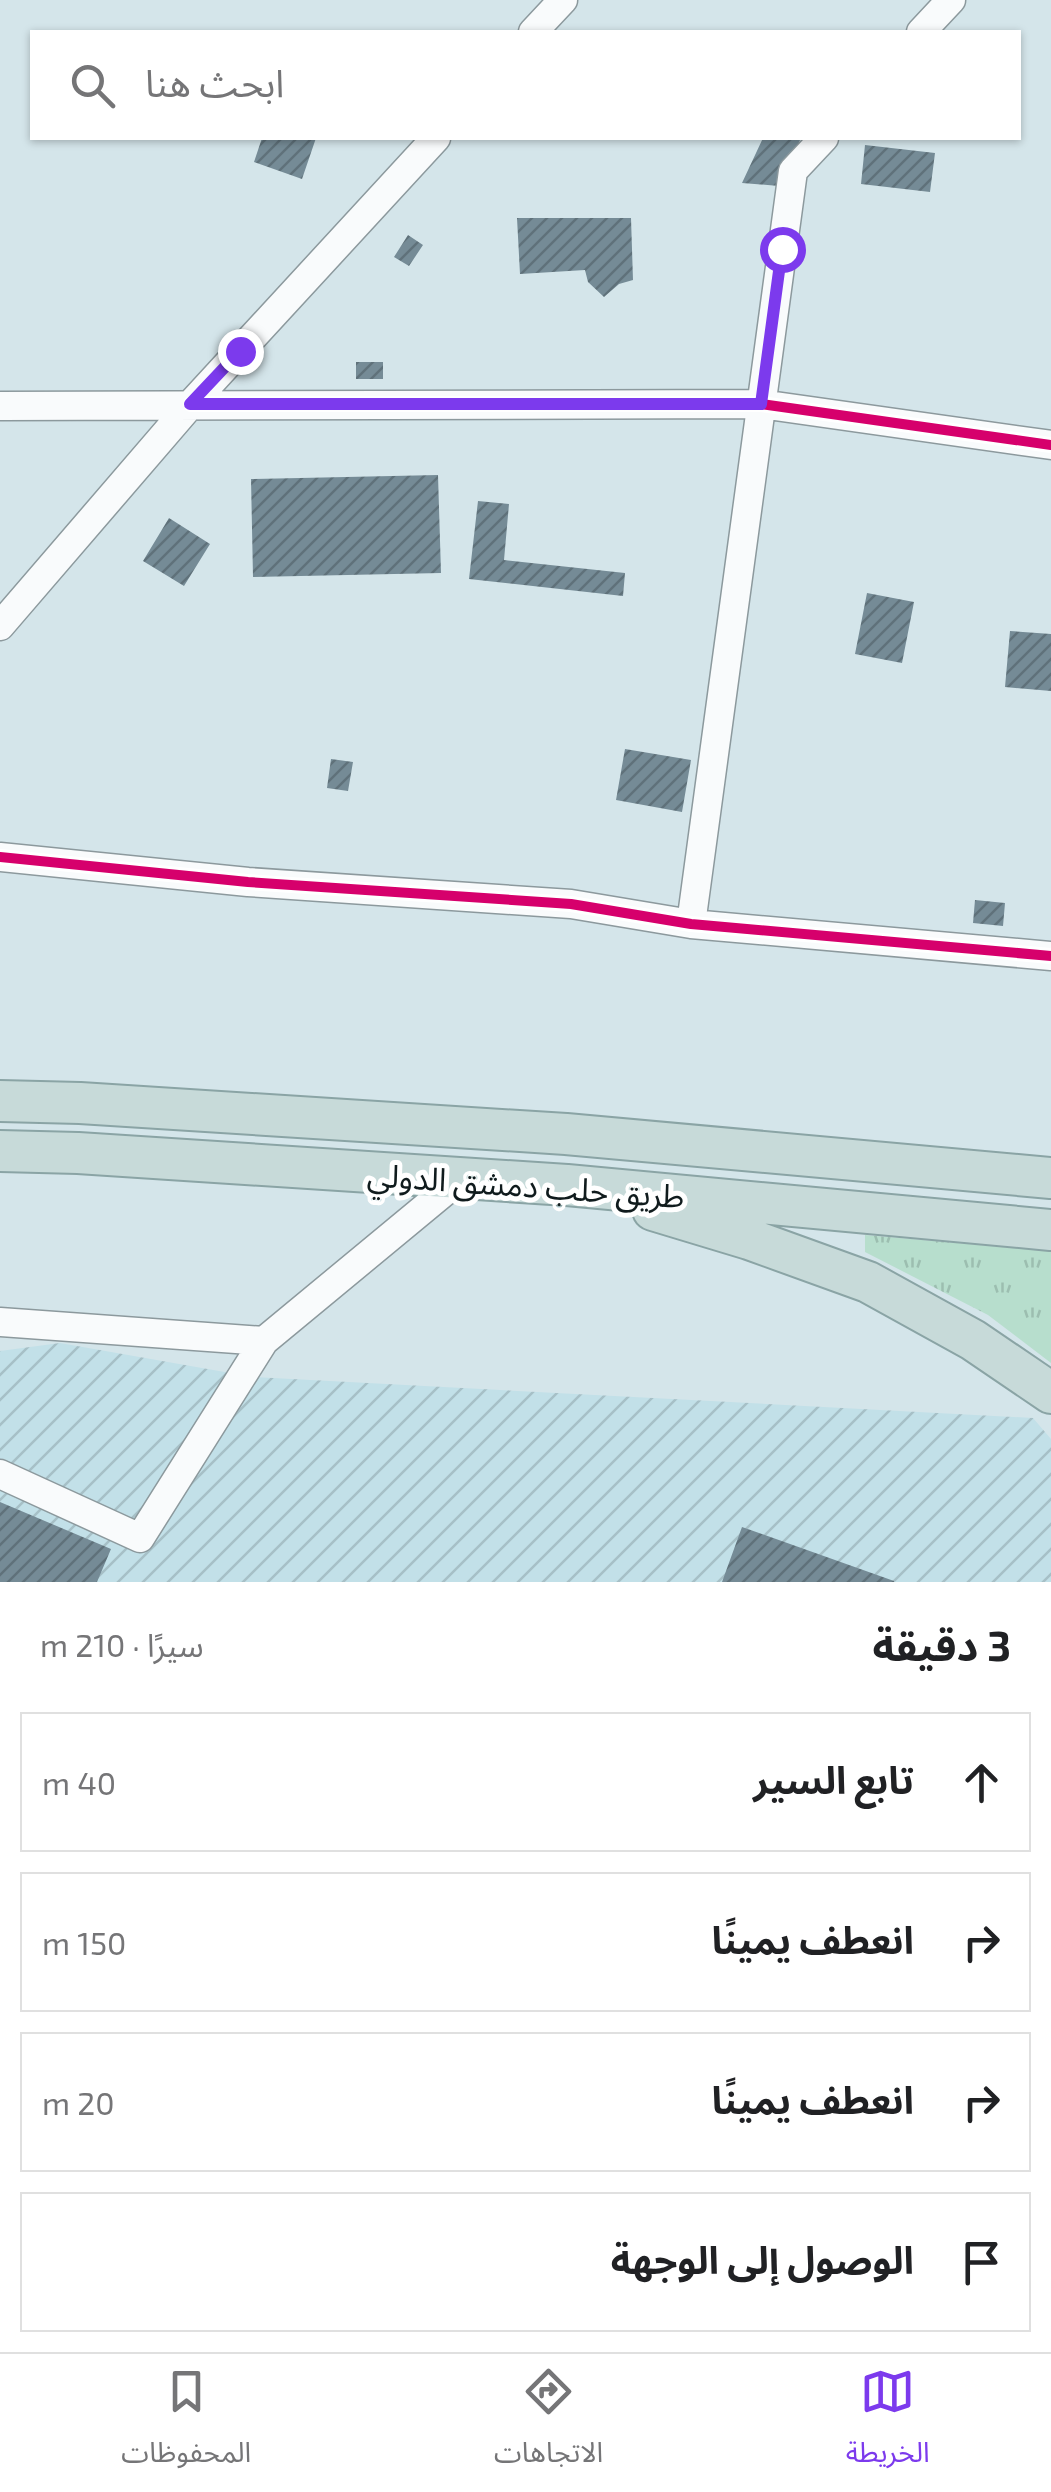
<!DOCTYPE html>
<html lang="ar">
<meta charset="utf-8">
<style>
:root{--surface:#fff;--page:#f6f6f6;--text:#202124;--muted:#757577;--line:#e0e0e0;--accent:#7c3aed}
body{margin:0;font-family:"Exo 2","Noto Sans Arabic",sans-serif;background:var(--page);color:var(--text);direction:rtl}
.stop{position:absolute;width:30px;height:30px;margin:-22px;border:8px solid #7c3aed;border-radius:50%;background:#fff}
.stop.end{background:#7c3aed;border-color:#fff;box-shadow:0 2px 10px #0008}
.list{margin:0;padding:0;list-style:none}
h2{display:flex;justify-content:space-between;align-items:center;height:130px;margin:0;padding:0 40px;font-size:42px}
h2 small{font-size:32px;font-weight:400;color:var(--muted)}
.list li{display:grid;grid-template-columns:65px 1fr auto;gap:30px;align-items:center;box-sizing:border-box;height:140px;margin:0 20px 20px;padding:0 20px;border:2px solid var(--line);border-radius:0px}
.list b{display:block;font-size:38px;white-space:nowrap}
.list em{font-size:32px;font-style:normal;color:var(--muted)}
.icon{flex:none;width:55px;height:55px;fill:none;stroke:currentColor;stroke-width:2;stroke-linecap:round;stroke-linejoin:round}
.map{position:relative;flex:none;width:1051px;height:1582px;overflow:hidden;direction:ltr}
.search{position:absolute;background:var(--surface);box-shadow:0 2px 8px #0004;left:30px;right:30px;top:30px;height:110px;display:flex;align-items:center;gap:25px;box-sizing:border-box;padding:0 35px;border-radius:0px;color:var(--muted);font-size:38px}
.sheet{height:770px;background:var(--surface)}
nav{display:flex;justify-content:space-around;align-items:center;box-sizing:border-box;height:140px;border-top:2px solid var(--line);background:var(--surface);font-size:28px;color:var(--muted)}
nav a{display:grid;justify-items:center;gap:5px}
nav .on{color:var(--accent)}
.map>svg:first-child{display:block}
</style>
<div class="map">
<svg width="1051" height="1582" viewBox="0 0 1051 1582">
<defs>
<pattern id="industrial-furrows" width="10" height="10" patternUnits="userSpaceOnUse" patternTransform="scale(2.5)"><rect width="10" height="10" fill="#c2e0e8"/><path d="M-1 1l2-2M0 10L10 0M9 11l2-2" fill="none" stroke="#a6c0c7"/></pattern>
<pattern id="grass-tufts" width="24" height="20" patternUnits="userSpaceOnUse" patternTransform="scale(2.5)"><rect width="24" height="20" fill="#b7decd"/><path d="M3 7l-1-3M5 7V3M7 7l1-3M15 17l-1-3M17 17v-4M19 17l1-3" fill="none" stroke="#9cbeb0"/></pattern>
<pattern id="building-hatch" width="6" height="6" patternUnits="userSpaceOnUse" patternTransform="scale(2.5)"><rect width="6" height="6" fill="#758b96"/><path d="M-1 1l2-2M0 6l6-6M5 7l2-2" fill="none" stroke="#5f717a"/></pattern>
</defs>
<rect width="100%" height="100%" fill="#d4e5ea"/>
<path fill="url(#industrial-furrows)" d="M60,1343L253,1377L1033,1418L1051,1439V1582H0V1351Z"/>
<path fill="url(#grass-tufts)" d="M865,1235L1051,1251V1363L988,1315L865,1252Z"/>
<path fill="url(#building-hatch)" d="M262,138H316L302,179L254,162Z
M763,138H801L779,186L742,183Z
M865,145L935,153L930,192L861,184Z
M517,218H631L633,280L619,284L604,297L588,282L585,270L520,274Z
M408,235L423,245L409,266L394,257Z
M356,362H383V379H356Z
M438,475L441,573L253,577L251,479Z
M478,501L509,504L504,560L625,573L623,596L469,579Z
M169,518L210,544L184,586L143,561Z
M867,593L914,602L902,663L855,654Z
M1010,631L1051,634V691L1005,687Z
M625,749L691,760L682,812L616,800Z
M331,759L353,762L348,791L327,788Z
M975,900L1005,903L1003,926L973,923Z
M0,1502L111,1549L97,1582H0Z
M742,1527L894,1581V1582H722Z"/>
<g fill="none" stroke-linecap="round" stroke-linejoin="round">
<defs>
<path id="minor" d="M533,32L563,0
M921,32L951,0
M0,406L761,404L1051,445
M0,626L191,404L436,138
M0,857L248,882L571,904L691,924L1051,956
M691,924L793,171L824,138
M0,1322L264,1341L461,1178
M0,1474L140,1538L264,1341"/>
<path id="highway" d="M0,1101L80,1103L566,1134L1051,1178
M0,1151L78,1153L567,1185L1051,1230
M653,1210L749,1239L868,1282L973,1340L1051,1393"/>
</defs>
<use href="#minor" stroke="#8c999d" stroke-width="31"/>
<use href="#highway" stroke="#8aa4a5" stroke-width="44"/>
<use href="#minor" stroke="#f9fbfc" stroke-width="28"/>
<use href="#highway" stroke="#c7dad9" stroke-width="40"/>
<defs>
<path id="cycleway" d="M191,404H761L1051,445
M0,857L248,882L571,904L691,924L1051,956"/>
</defs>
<use href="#cycleway" stroke="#fff" stroke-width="16"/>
<use href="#cycleway" stroke="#d6006c" stroke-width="10"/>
</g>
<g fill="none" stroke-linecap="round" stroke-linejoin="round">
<path stroke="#7c3aed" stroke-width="12" d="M240,351L190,404H761L782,249"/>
</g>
<g text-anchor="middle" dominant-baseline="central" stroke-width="10" stroke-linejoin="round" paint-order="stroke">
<g font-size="32" fill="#101b1d" stroke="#fff">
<text transform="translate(526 1184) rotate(4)">طريق حلب دمشق الدولي</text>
</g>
</g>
</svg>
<div class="stop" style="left:782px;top:249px"></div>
<div class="stop end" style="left:240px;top:351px"></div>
<div class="search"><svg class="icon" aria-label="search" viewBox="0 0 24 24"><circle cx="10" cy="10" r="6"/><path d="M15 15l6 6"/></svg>ابحث هنا</div>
</div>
<section class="sheet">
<h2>3 دقيقة<small>سيرًا · 210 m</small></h2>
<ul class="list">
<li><svg class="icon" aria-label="ahead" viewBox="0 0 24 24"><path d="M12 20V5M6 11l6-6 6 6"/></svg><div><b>تابع السير</b></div><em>40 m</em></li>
<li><svg class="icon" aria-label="right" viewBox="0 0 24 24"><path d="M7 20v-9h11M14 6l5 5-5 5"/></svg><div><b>انعطف يمينًا</b></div><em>150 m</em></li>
<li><svg class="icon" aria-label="right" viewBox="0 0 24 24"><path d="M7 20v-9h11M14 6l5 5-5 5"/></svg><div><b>انعطف يمينًا</b></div><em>20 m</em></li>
<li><svg class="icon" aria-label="arrive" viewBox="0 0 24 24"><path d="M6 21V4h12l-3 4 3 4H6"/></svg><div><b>الوصول إلى الوجهة</b></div></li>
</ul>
</section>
<nav>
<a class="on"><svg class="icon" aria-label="map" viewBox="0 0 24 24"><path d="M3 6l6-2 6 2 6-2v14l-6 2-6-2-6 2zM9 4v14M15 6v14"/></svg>الخريطة</a>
<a><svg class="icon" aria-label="directions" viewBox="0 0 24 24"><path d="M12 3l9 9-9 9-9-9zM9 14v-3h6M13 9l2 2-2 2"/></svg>الاتجاهات</a>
<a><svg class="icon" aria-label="saved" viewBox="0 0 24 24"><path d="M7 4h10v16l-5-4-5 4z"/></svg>المحفوظات</a>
</nav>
